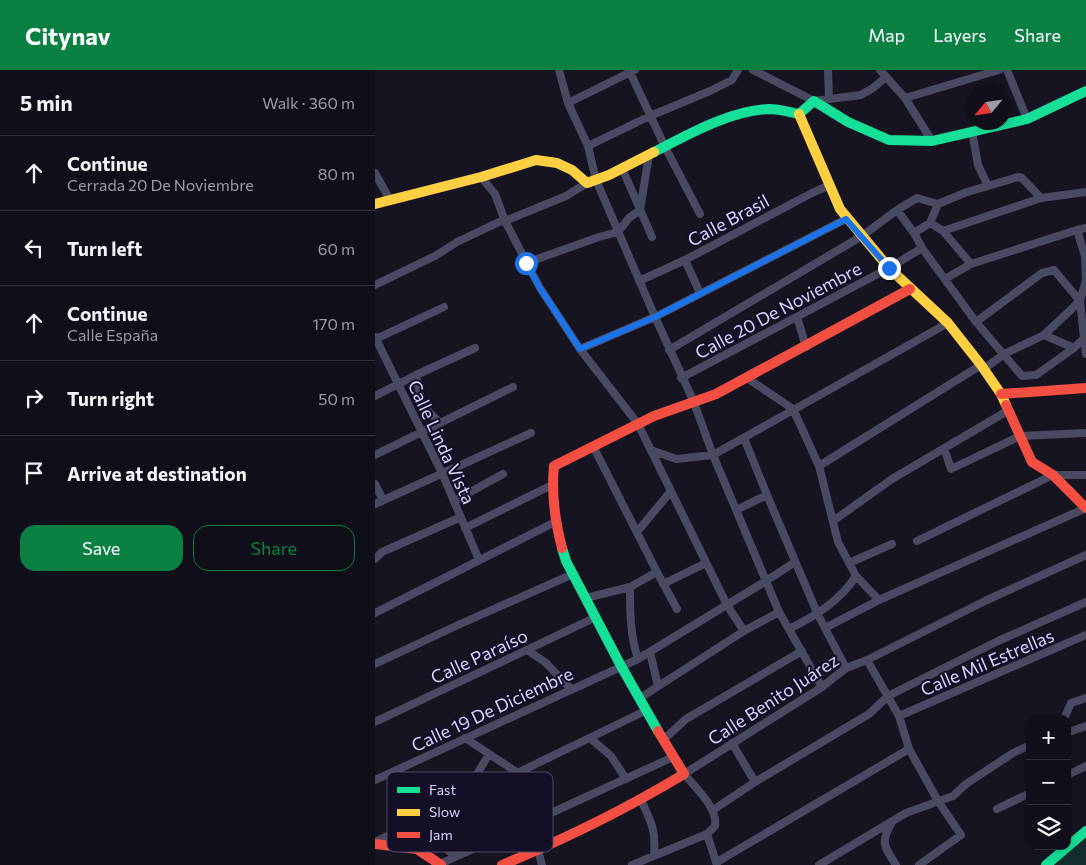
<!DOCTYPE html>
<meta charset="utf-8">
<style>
:root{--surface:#100f19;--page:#1e1d26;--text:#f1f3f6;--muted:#9c9ca2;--line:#302f38;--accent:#0b8043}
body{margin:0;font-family:Commissioner,sans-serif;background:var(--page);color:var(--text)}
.controls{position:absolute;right:15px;bottom:15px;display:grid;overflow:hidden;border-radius:10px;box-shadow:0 2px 12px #0003}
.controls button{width:45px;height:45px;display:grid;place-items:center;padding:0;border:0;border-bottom:1px solid var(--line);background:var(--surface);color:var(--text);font:25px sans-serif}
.compass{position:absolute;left:591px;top:15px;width:45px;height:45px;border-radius:50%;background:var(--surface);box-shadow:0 2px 12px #0003;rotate:241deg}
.stop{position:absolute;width:15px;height:15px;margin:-11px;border:4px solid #1a73e8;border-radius:50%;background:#fff}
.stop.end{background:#1a73e8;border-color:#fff;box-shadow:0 1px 5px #0008}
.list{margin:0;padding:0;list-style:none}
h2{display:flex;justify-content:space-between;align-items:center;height:65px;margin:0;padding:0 20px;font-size:21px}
h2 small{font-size:16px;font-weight:400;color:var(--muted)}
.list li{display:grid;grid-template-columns:32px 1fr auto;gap:15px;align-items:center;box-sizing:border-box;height:75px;padding:0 20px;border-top:1px solid var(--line)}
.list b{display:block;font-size:19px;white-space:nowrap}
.list p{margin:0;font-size:16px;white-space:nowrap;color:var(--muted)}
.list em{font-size:16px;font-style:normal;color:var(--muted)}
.actions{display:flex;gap:10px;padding:15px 20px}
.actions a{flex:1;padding:11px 0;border:1px solid var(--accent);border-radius:15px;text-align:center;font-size:18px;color:var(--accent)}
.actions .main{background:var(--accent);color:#fff}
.icon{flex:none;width:28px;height:28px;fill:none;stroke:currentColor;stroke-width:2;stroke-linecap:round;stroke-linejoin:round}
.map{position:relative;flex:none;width:711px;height:795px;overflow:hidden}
header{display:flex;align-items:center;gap:30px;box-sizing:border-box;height:70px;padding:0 25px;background:var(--accent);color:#fff}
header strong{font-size:24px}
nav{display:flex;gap:28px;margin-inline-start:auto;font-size:18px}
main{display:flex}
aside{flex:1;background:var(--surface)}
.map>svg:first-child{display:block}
</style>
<header>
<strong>Citynav</strong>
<nav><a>Map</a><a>Layers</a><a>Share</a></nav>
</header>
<main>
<aside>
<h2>5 min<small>Walk · 360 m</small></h2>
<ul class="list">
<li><svg class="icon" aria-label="ahead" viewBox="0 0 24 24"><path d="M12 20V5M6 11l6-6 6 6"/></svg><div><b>Continue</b><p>Cerrada 20 De Noviembre</p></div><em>80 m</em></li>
<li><svg class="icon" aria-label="left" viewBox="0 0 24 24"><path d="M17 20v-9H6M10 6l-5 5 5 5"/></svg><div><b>Turn left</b></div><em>60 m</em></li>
<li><svg class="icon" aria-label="ahead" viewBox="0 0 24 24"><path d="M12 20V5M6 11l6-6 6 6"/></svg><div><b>Continue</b><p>Calle España</p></div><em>170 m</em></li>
<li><svg class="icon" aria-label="right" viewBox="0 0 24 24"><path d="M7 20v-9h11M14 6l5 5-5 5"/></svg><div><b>Turn right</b></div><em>50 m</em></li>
<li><svg class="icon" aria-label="arrive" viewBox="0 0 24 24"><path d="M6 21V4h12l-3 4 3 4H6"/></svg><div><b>Arrive at destination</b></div></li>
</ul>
<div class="actions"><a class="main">Save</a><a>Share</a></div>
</aside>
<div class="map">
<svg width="711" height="795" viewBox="0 0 711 795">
<rect width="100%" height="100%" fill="#161421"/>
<path fill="#132c2d" d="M711,769V795H677Z"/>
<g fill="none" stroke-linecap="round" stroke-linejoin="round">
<path stroke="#4a4962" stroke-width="8" d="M184,0L193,33L213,76L221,110L280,247L318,330L338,385L404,542L447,617
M254,0L290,77L325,144
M378,0L439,31L486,25L498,18L511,7
M453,0L454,29
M505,0L530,28L557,71
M632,0L652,49
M530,28L624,0
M193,33L260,0
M597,61L603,95L613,116
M213,76L275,46L335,21L357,10L363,0
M247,98L277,167
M0,103L15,130
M106,107L120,124L130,151L165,218L205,279L263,354L352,535L369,561
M522,140L539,163L547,178L601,252L647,306L661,305L699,278L709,268L711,284
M555,153L563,134L592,122L643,107L647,108L666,128
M568,161L596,194
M539,163L555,153L568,161L666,128L711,122
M310,190L325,223
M151,193L224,167L243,162L254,148L265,140L274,85
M570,209L596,194L702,160
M711,210L705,231L709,268H711
M711,210L710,186L702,160L711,158
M264,211L310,190L437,123L455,115
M0,215L60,186L82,172L124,152L130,151L191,126L212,113
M422,247L431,277
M601,252L667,203L679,200L705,231L669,265
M0,267L67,403L104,490
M1,269L69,237
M205,279L280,247L471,149
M294,280L487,166L522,140L542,128L563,134
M609,299L629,284L669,265L699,278
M41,305L47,335L65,353
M306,308L514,198L547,178
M372,308L418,339L444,396L463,472L481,506L504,530
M0,326L41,305L100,278
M369,368L392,425L443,545L471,598
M218,376L282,502L302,539
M569,378L576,399L645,366L711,363
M276,380L301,389L338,385L573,253
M0,385L138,317
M444,396L606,295
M0,414L8,430
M79,431L128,404
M0,434L156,363
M361,440L392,425
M458,451L517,409L634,340
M90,458L177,415
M262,462L296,421
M542,471L678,405H711
M0,489L7,482L86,447
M474,493L517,474
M288,514L331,493
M255,517C255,542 255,565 263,589
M211,528L255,517L282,502
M0,543L180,452
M450,558L504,530L711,438
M414,559C440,546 465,531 481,506
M152,580L170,592L196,619
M275,582L283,616
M492,590L524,646L534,679L563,731L586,765L544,795
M0,594L83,555L198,504
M265,628L369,561L404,542
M524,646L711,565
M689,649L696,633L711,628
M0,652L221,547
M692,661H697L711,656
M90,668L143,703
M215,668L236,686L251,709
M288,670L311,649L427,581
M357,673L380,712
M692,705L711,696
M0,710L263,589L391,511L420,492
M88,728L114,684
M266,730C276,752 281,759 279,785
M622,739L655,723
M338,740L380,712L494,644L513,626L623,571L711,532
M517,752C505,773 509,776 521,795
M36,754L81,786
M0,772L272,640
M163,780L167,795
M342,792L534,679
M65,794L298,687
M257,795L332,764
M342,795L332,764L340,756C343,738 320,717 309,704L447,617L471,598L492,590L612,530L711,485
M444,795L531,743L578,726L591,714L638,683L655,675"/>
<path stroke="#16e098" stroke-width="10" d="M424,44L439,31L473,52L514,70L557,71L652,49L711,21
M279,82C312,65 356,40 394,39C404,39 414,42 424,44
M187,478L191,491L246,596L283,661
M671,795L711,761"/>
<path stroke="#ffcf43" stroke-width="10" d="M424,44L465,139L514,198L573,253L606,295L626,324L631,335
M0,134L106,107L161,90L182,93L197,100L212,113L234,105L279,82"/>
<path stroke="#f24e42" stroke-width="10" d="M626,324L711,318
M631,335L657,392L678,405L711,438
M187,478C180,451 176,425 179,396L279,346L341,324L535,219
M0,774L42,779L66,795
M127,795C190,769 251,739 309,704L283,661"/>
</g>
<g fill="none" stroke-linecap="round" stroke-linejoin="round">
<path stroke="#1a73e8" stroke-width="6" d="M151,193L165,218L205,279L280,247L471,149L514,198"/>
</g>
<g text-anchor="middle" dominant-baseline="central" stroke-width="4" stroke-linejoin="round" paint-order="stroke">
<g font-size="18" fill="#d9d4ff" stroke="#130f26">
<text transform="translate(353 150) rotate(-28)">Calle Brasil</text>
<text transform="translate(403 240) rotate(-28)">Calle 20 De Noviembre</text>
<text transform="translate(67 372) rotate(65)">Calle Linda Vista</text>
<text transform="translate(104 586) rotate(-25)">Calle Paraíso</text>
<text transform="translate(612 592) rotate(-23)">Calle Mil Estrellas</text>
<text transform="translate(398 629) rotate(-33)">Calle Benito Juárez</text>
<text transform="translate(117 639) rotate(-25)">Calle 19 De Diciembre</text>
</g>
</g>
<rect x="12" y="702" width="166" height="80" rx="8" fill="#130f26" stroke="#4e4a67" stroke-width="1"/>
<rect x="22" y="717" width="23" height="6" fill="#16e098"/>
<rect x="22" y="739" width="23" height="7" fill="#ffcf43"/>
<rect x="22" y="762" width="23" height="6" fill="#f24e42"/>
<g font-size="14" fill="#d9d4ff">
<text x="54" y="725">Fast</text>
<text x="54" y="747">Slow</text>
<text x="54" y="770">Jam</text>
</g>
</svg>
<div class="controls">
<button>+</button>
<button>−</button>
<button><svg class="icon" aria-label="layers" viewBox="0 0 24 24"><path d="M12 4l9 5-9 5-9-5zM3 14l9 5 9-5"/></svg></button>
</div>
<svg class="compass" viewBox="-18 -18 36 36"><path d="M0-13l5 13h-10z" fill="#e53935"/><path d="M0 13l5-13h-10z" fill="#9c9ca2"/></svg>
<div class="stop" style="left:151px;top:193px"></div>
<div class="stop end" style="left:514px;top:198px"></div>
</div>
</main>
